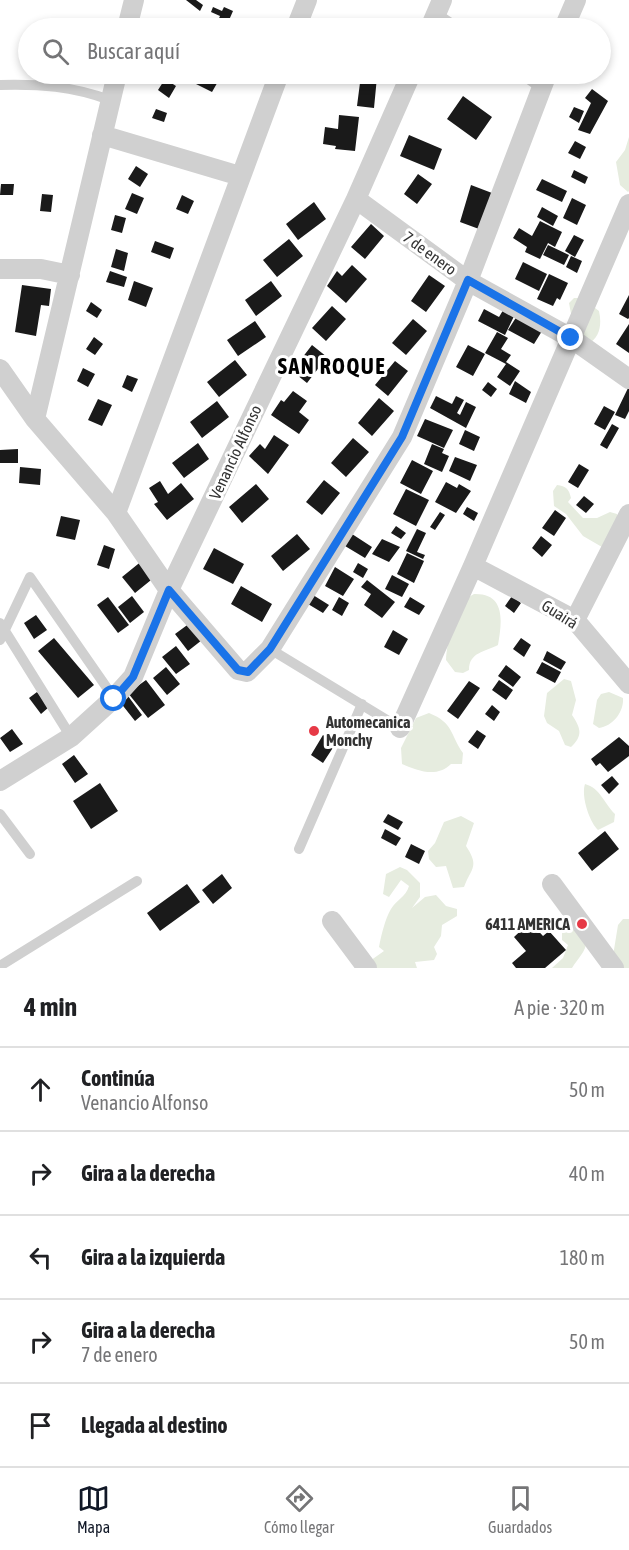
<!DOCTYPE html>
<html lang="es">
<meta charset="utf-8">
<style>
:root{--surface:#fff;--page:#f2f2f2;--text:#202124;--muted:#757577;--line:#e0e0e0;--accent:#111827}
body{margin:0;font-family:"Asap Condensed",sans-serif;background:var(--page);color:var(--text)}
.stop{position:absolute;width:18px;height:18px;margin:-14px;border:4px solid #1a73e8;border-radius:50%;background:#fff}
.stop.end{background:#1a73e8;border-color:#fff;box-shadow:0 2px 6px #0008}
.list{margin:0;padding:0;list-style:none}
h2{display:flex;justify-content:space-between;align-items:center;height:78px;margin:0;padding:0 24px;font-size:26px}
h2 small{font-size:20px;font-weight:400;color:var(--muted)}
.list li{display:grid;grid-template-columns:39px 1fr auto;gap:18px;align-items:center;box-sizing:border-box;height:84px;padding:0 24px;border-top:2px solid var(--line)}
.list b{display:block;font-size:22px;white-space:nowrap}
.list p{margin:0;font-size:20px;white-space:nowrap;color:var(--muted)}
.list em{font-size:20px;font-style:normal;color:var(--muted)}
.icon{flex:none;width:33px;height:33px;fill:none;stroke:currentColor;stroke-width:2;stroke-linecap:round;stroke-linejoin:round}
.map{position:relative;flex:none;width:629px;height:968px;overflow:hidden}
.search{position:absolute;background:var(--surface);box-shadow:0 3px 9px #0003;left:18px;right:18px;top:18px;height:66px;display:flex;align-items:center;gap:15px;box-sizing:border-box;padding:0 21px;border-radius:33px;color:var(--muted);font-size:22px}
.sheet{height:498px;background:var(--surface)}
nav{display:flex;justify-content:space-around;align-items:center;box-sizing:border-box;height:84px;border-top:2px solid var(--line);background:var(--surface);font-size:16px;color:var(--muted)}
nav a{display:grid;justify-items:center;gap:3px}
nav .on{color:var(--accent)}
.map>svg:first-child{display:block}
</style>
<div class="map">
<svg width="629" height="968" viewBox="0 0 629 968">
<rect width="100%" height="100%" fill="#fff"/>
<path fill="#e6ecdf" d="M629,137V191L628,192L620,185L616,162L625,150Z
M574,298H582L599,311C602,324 600,338 588,344L572,319L569,303Z
M557,485C566,486 569,489 571,498L568,502L583,518H597L610,512L617,514L619,521L602,547L583,536L566,514L554,506L553,491Z
M474,594C506,593 502,622 498,645C485,652 469,652 469,670L463,673L455,672L446,660C447,641 455,603 474,594Z
M564,679L571,681L576,700L572,715C580,727 584,735 571,747L565,745L559,731L547,723L544,716L547,693Z
M609,692L623,698C624,712 613,726 599,728L593,724L597,700L601,694Z
M429,713C454,723 450,735 463,753L462,764H451C437,778 418,771 402,764L401,748L416,718Z
M585,784C600,788 604,803 615,814L614,822L598,830C589,821 581,796 585,784Z
M461,816L474,823L466,846C480,867 471,868 464,887L453,888L446,866L436,867L429,859L428,851L435,843L444,822Z
M400,867L407,870L420,883V897L412,908L425,897L436,895L446,906L457,909V916L442,925L441,936L434,947L437,954L434,960L415,962L417,968H360L384,951L379,947C381,936 385,919 391,909C396,900 406,897 409,886L401,880L389,897L383,894L386,874Z
M623,919H629V968H614L612,962L618,925Z
M568,928L582,930C593,946 580,955 572,968H552L563,958L568,945L562,940V933Z"/>
<path fill="#1a1a1a" d="M186,0H196L203,5L200,11Z
M213,7L222,11L224,7L233,11L226,27L217,23L220,16L211,12Z
M202,74H211L220,78L212,92L196,84Z
M361,75L377,77L374,108L357,106Z
M165,79L176,86L169,98L158,90Z
M592,89L608,101L590,134L578,130L591,103L585,98Z
M463,96L492,117L476,140L447,119Z
M574,107L584,111L579,123L569,117Z
M156,109L167,113L164,122L152,118Z
M339,115L359,117L355,151L335,149L336,146L323,144L325,127L338,129Z
M409,135L442,149L434,170L400,156Z
M575,141L586,147L580,159L568,153Z
M136,166L148,174L140,187L128,179Z
M574,170L588,177L585,184L571,177Z
M418,174L432,184L417,204L404,194Z
M542,179L567,191L562,202L536,190Z
M1,184H14L13,195H0Z
M471,185L492,193L479,229L460,222Z
M132,193L144,198L137,214L125,209Z
M42,194L53,195L51,212L40,211Z
M182,195L194,201L188,214L176,209Z
M572,198L586,205L577,225L563,218Z
M314,202L326,219L298,240L286,224Z
M542,207L558,216L553,226L537,217Z
M115,215L126,218L122,233L111,230Z
M540,221L562,232L555,247L548,243L540,259L525,252L527,247L513,238L519,228L532,236Z
M371,224L384,236L365,259L351,247Z
M574,235L584,240L575,257L565,251Z
M289,239L303,256L277,277L263,260Z
M155,241L174,248L170,259L151,252Z
M548,245L569,255L564,265L543,255Z
M116,249L128,253L124,271L111,267Z
M571,256L582,261L577,273L566,267Z
M523,262L547,274L539,291L515,279Z
M352,265L367,279L346,303L327,286L337,271L342,276Z
M110,271L127,277L124,287L106,282Z
M549,274L568,283L560,300L557,298L553,306L537,299Z
M429,275L445,286L426,312L411,301Z
M134,281L153,288L146,307L128,300Z
M271,281L282,296L256,316L245,300Z
M22,285L51,289L49,306L41,305L36,336L15,332Z
M629,295V318L628,319L619,314Z
M91,302L102,310L97,318L86,311Z
M332,306L346,319L326,341L312,328Z
M505,307L516,312L505,335L478,321L484,309L499,317Z
M517,316L542,331L534,344L508,330Z
M413,319L427,331L406,355L392,343Z
M255,321L266,337L238,356L227,340Z
M629,324V353L616,344Z
M497,332L508,338L501,349L511,355L506,362L520,371L510,386L497,377L506,364L485,353Z
M94,337L103,344L95,355L86,349Z
M312,345L327,357L307,383L292,371Z
M468,345L485,354L473,376L456,367Z
M235,360L247,375L219,397L207,382Z
M395,361L408,371L388,396L375,385Z
M83,368L95,374L88,387L77,381Z
M127,375L138,379L132,392L122,387Z
M515,381L531,392L526,403L509,394Z
M488,382L497,389L491,397L482,390Z
M629,386V411L625,419L615,415Z
M293,391L307,401L299,412L309,420L299,434L271,415L281,400L284,402Z
M436,396L452,404L456,396L464,400L457,413L460,415L466,402L476,407L466,428L430,408Z
M379,398L394,411L372,436L358,423Z
M98,399L112,405L102,426L88,420Z
M217,401L229,417L202,438L190,422Z
M604,406L615,412L605,430L594,424Z
M425,419L453,430L444,448L417,436Z
M612,424L619,428L607,449L600,445Z
M465,430L480,437L474,451L459,444Z
M274,435L289,445L268,474L249,456L260,444L265,449Z
M353,438L369,452L346,477L331,463Z
M198,443L209,459L184,478L172,463Z
M432,444L444,449L442,453L449,456L442,472L424,464Z
M18,449V463H0V450Z
M455,457L477,465L470,481L449,471Z
M412,460L433,471L421,494L400,483Z
M579,464L589,470L578,488L568,482Z
M20,467L41,469L40,485L19,483Z
M324,480L340,493L322,515L306,502Z
M160,481L168,494L181,483L194,499L167,520L154,504L158,502L149,488Z
M446,482L457,488L459,484L471,491L456,513L435,502Z
M256,484L269,499L242,523L229,507Z
M406,489L429,500L416,526L393,514Z
M584,496L594,504L586,513L576,505Z
M467,507L478,513L474,521L463,514Z
M555,510L566,518L554,536L542,528Z
M440,512L445,515L435,530L430,527Z
M61,516L80,520L75,540L56,536Z
M396,526L406,533L401,539L391,533Z
M417,529L426,533L417,552L425,555L423,559L406,551Z
M297,534L310,549L283,571L271,556Z
M352,534L372,547L365,558L345,546Z
M541,536L552,545L542,557L532,548Z
M382,539L400,547L389,562L372,554Z
M104,545L115,549L109,569L97,565Z
M214,548L244,564L233,584L203,569Z
M407,553L424,561L414,583L397,574Z
M143,560L156,576L135,593L122,577Z
M358,563L368,569L363,578L353,572Z
M335,567L354,579L343,596L325,586Z
M392,575L409,584L402,597L385,589Z
M367,580L395,602L382,618L364,605L371,594L361,587Z
M241,586L272,604L262,622L231,604Z
M313,595L329,605L323,613L308,604Z
M132,596L144,612L130,623L118,607Z
M512,596L521,603L514,613L505,606Z
M108,597L129,625L118,633L97,605Z
M339,597L349,603L342,616L332,610Z
M410,597L425,606L419,615L404,607Z
M36,615L47,630L34,639L24,623Z
M190,623L202,640L188,651L175,634Z
M393,630L408,639L399,655L384,647Z
M54,638L94,685L78,698L38,651Z
M521,638L531,645L524,657L513,649Z
M176,646L190,664L176,674L162,657Z
M547,651L566,662L561,670L543,660Z
M542,662L561,672L555,683L536,673Z
M506,665L521,677L513,687L498,676Z
M166,667L180,684L167,695L153,678Z
M146,680L165,705L148,718L128,693Z
M499,680L513,690L506,700L492,690Z
M469,681L480,688L458,719L447,711Z
M37,692L49,707L41,714L29,698Z
M128,696L142,715L135,721L120,702Z
M492,705L500,712L494,721L485,714Z
M12,729L23,744L10,752L0,738Z
M477,730L486,736L478,749L468,742Z
M323,735L336,743L323,763L311,755Z
M619,737L629,746V756L608,772L600,763L596,766L591,759Z
M74,755L88,774L75,783L62,764Z
M612,776L619,784L609,794L601,785Z
M100,783L118,811L91,829L73,801Z
M388,814L403,822L398,830L383,822Z
M385,829L401,838L396,846L381,838Z
M605,831L619,849L592,871L578,853Z
M411,844L425,851L419,864L405,857Z
M222,874L232,888L213,904L202,890Z
M187,884L200,902L160,931L147,913Z
M530,922L543,936L549,931L566,950L545,968H516L512,963L526,951L514,937Z"/>
<g fill="none" stroke-linecap="round" stroke-linejoin="round">
<path stroke="#d0d0d0" stroke-width="10" d="M437,14L458,28
M521,74L541,88
M0,85C41,84 71,86 110,100
M0,623L71,737
M0,640L30,577L114,698
M270,649L400,728
M0,814L30,854
M299,849L362,704
M0,966L137,881"/>
<path stroke="#d0d0d0" stroke-width="20" d="M127,28L134,0
M296,28L307,0
M430,28L442,0
M564,28L576,0
M102,135L240,176
M356,199L468,281L571,338L629,379
M0,269H41L70,275
M0,369L35,419L116,513L169,590L238,670L247,672L270,649L402,437L468,281L547,74
M35,419L117,74
M116,513L279,74
M473,566L575,620L629,684
M575,620L629,514
M400,728L473,566L629,204
M0,781L71,737L114,698L133,677L169,590L356,199L411,74
M552,884L614,968
M332,921L367,968"/>
</g>
<g fill="none" stroke-linecap="round" stroke-linejoin="round">
<path stroke="#1a73e8" stroke-width="8" d="M114,699L133,677L169,590L238,670L248,672L270,649L402,437L468,280L571,338"/>
</g>
<g fill="#e63946" stroke="#fff" stroke-width="2">
<circle cx="314" cy="731" r="6"/>
<circle cx="582" cy="924" r="6"/>
</g>
<g text-anchor="middle" dominant-baseline="central" stroke-width="6" stroke-linejoin="round" paint-order="stroke">
<g font-size="16" fill="#333" stroke="#fff">
<text transform="translate(430 253) rotate(36)">7 de enero</text>
<text transform="translate(235 452) rotate(-65)">Venancio Alfonso</text>
<text transform="translate(560 614) rotate(32)">Guairá</text>
</g>
<g font-size="16" font-weight="bold" fill="#333" stroke="#fff" text-anchor="start">
<text x="326" y="722">Automecanica<tspan x="326" dy="18">Monchy</tspan></text>
<text x="570" y="924" text-anchor="end">6411 AMERICA</text>
</g>
<g font-size="22" font-weight="bold" letter-spacing="1.5" fill="#000" stroke="#fff">
<text x="332" y="366">SAN ROQUE</text>
</g>
</g>
</svg>
<div class="stop" style="left:114px;top:699px"></div>
<div class="stop end" style="left:571px;top:338px"></div>
<div class="search"><svg class="icon" aria-label="search" viewBox="0 0 24 24"><circle cx="10" cy="10" r="6"/><path d="M15 15l6 6"/></svg>Buscar aquí</div>
</div>
<section class="sheet">
<h2>4 min<small>A pie · 320 m</small></h2>
<ul class="list">
<li><svg class="icon" aria-label="ahead" viewBox="0 0 24 24"><path d="M12 20V5M6 11l6-6 6 6"/></svg><div><b>Continúa</b><p>Venancio Alfonso</p></div><em>50 m</em></li>
<li><svg class="icon" aria-label="right" viewBox="0 0 24 24"><path d="M7 20v-9h11M14 6l5 5-5 5"/></svg><div><b>Gira a la derecha</b></div><em>40 m</em></li>
<li><svg class="icon" aria-label="left" viewBox="0 0 24 24"><path d="M17 20v-9H6M10 6l-5 5 5 5"/></svg><div><b>Gira a la izquierda</b></div><em>180 m</em></li>
<li><svg class="icon" aria-label="right" viewBox="0 0 24 24"><path d="M7 20v-9h11M14 6l5 5-5 5"/></svg><div><b>Gira a la derecha</b><p>7 de enero</p></div><em>50 m</em></li>
<li><svg class="icon" aria-label="arrive" viewBox="0 0 24 24"><path d="M6 21V4h12l-3 4 3 4H6"/></svg><div><b>Llegada al destino</b></div></li>
</ul>
</section>
<nav>
<a class="on"><svg class="icon" aria-label="map" viewBox="0 0 24 24"><path d="M3 6l6-2 6 2 6-2v14l-6 2-6-2-6 2zM9 4v14M15 6v14"/></svg>Mapa</a>
<a><svg class="icon" aria-label="directions" viewBox="0 0 24 24"><path d="M12 3l9 9-9 9-9-9zM9 14v-3h6M13 9l2 2-2 2"/></svg>Cómo llegar</a>
<a><svg class="icon" aria-label="saved" viewBox="0 0 24 24"><path d="M7 4h10v16l-5-4-5 4z"/></svg>Guardados</a>
</nav>
